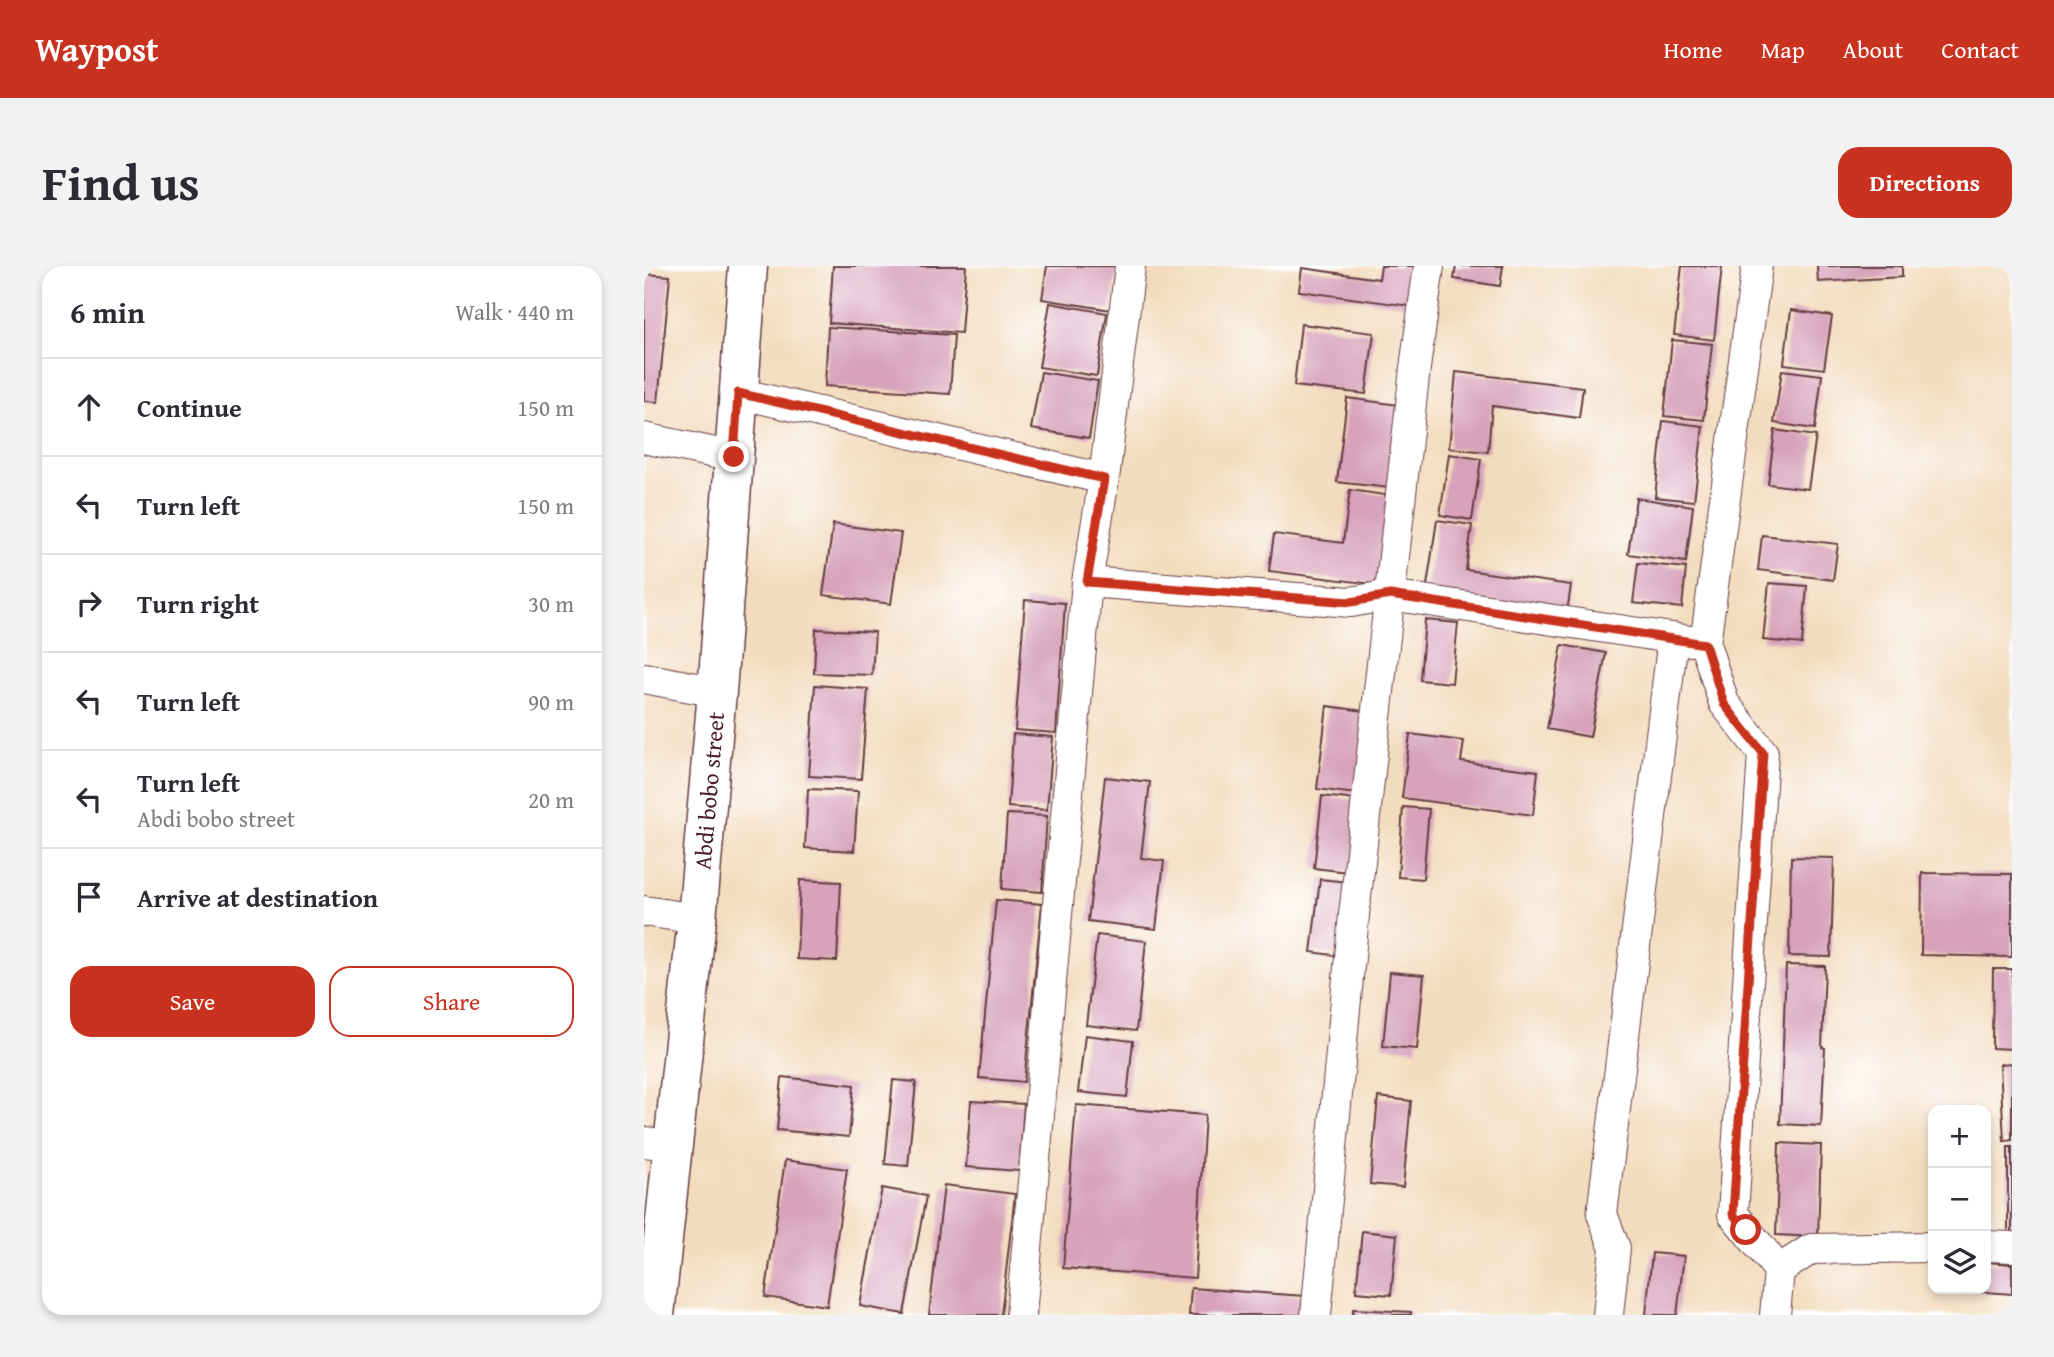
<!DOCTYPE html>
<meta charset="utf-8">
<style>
:root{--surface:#fff;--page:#f2f2f3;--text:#2b2b33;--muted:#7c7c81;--line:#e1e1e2;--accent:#c8321e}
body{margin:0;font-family:"Gentium Book Plus",serif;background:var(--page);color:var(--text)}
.controls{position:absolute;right:21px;bottom:21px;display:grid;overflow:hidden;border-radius:14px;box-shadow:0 4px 10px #0003}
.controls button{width:63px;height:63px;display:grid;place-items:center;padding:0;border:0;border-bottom:2px solid var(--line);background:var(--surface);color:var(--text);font:35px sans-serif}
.stop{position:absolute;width:21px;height:21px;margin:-16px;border:5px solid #c8321e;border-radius:50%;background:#fff}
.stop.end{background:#c8321e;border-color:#fff;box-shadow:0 2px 7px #0008}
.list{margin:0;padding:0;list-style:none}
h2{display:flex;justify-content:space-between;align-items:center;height:91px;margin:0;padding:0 28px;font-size:30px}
h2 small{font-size:23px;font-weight:400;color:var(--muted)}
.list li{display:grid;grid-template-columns:46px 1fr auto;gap:21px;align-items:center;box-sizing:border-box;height:98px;padding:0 28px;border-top:2px solid var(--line)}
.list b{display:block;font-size:26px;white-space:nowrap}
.list p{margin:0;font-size:23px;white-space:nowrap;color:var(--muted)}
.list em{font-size:23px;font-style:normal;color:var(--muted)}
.actions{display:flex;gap:14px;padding:21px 28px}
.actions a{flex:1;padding:16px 0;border:2px solid var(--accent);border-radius:21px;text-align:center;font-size:24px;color:var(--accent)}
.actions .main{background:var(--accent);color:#fff}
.icon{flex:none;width:38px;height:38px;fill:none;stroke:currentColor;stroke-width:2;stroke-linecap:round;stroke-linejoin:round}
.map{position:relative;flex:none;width:1368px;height:1049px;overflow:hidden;border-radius:21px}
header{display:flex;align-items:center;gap:42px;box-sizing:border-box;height:98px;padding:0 35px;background:var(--accent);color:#fff}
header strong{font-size:33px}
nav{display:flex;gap:38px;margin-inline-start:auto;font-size:24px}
.intro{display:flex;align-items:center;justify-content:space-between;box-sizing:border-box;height:168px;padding:0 42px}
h1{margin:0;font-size:49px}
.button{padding:18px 32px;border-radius:21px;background:var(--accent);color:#fff;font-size:24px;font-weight:700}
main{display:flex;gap:42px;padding:0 42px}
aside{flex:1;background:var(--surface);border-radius:21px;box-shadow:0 4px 10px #0003}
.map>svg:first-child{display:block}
</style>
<header>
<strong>Waypost</strong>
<nav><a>Home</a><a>Map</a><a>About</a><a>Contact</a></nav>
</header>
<div class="intro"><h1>Find us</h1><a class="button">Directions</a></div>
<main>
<aside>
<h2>6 min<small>Walk · 440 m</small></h2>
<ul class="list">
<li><svg class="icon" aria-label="ahead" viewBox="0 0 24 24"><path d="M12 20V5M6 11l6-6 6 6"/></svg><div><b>Continue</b></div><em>150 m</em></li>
<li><svg class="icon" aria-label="left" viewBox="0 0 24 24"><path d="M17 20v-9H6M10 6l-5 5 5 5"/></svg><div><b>Turn left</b></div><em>150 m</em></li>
<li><svg class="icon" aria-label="right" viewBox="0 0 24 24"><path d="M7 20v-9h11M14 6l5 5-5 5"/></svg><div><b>Turn right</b></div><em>30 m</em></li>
<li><svg class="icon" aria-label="left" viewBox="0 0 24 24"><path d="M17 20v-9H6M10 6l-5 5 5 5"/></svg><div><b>Turn left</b></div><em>90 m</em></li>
<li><svg class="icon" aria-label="left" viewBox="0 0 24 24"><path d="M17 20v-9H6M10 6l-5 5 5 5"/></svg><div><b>Turn left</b><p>Abdi bobo street</p></div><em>20 m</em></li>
<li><svg class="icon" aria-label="arrive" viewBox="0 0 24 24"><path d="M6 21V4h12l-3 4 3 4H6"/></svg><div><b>Arrive at destination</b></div></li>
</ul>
<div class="actions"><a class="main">Save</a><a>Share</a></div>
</aside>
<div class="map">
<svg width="1368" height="1049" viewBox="0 0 1368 1049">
<rect width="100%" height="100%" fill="#fff"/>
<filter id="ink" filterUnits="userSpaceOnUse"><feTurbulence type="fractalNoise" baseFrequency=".0143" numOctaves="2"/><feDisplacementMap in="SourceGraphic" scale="14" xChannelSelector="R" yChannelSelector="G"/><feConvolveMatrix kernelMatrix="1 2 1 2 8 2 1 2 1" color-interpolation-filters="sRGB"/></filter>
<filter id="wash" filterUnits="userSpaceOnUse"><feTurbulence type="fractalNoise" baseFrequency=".00686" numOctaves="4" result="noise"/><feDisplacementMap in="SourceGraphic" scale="28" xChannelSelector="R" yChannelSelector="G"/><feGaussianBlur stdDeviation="1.57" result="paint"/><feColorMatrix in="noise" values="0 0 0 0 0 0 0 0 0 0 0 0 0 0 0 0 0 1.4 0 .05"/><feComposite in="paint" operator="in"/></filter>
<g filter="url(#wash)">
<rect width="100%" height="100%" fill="#f3dcbe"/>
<g id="blocks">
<path fill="#d7a2ba" d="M189,0H322L317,67L185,57Z
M403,0H473L467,44L398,33Z
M737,0H779L773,41L655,25L658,2L735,13Z
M812,0H859L856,20L810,13Z
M1038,0H1078L1070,74L1030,69Z
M1173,0H1258V11L1174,16Z
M0,8L26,10L14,136L0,135Z
M406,37L463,47L453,110L395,101Z
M1147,44L1188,50L1180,103L1140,98Z
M657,58L730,67L722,128L650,120Z
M184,61L310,69L306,128L181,120Z
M1028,74L1068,78L1060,154L1020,150Z
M1138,104L1178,109L1171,163L1130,157Z
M397,106L454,115L445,172L387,163Z
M812,106L939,121L935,152L848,140L844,186L805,182Z
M703,132L755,139L745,222L693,216Z
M1019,155L1059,160L1050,235L1011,231Z
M1131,164L1172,170L1164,223L1124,218Z
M805,188L837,193L828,254L796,249Z
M706,224L748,230L736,319L625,305L630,268L699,277Z
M992,232L1049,240L1042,296L984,288Z
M793,254L828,259L822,304L927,319L923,346L782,326Z
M189,258L257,267L247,338L179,329Z
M1118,269L1194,278L1189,314L1114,304Z
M994,297L1042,302L1038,342L989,337Z
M1125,317L1163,320L1158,378L1119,374Z
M381,334L421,337L412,467L371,464Z
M781,354L814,357L808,417L776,414Z
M172,363L231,366L228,409L170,407Z
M918,379L962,387L946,471L903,463Z
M171,419L224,423L217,513L165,510Z
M683,440L728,446L719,529L673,523Z
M369,468L409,471L403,544L364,541Z
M766,468L820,475L817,496L894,505L889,549L758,532Z
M461,511L506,516L497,592L520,595L512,663L444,655Z
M164,523L214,525L210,585L161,582Z
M678,530L720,535L712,607L670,602Z
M759,541L785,543L779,613L754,611Z
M363,548L403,550L398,626L358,623Z
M1147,591L1190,592L1187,691L1145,690Z
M1278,607L1368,608V691L1277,689Z
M676,613L712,617L703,691L667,686Z
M156,614L197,616L193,695L153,693Z
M352,634L398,638L380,816L335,812Z
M453,669L502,675L492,765L442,759Z
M1142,699L1181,700L1178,781L1181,782L1177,860L1136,858Z
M1349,703H1368V783L1348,782Z
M746,706L780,709L773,783L739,780Z
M441,769L489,775L483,831L434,826Z
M1368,797V874L1360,875L1356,798Z
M138,811L210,819L205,871L133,864Z
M249,814L272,816L264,900L241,898Z
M734,831L767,835L759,921L726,918Z
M327,835L380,838L375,905L322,901Z
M432,839L561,849L551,1012L419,1002Z
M1135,877L1177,879L1174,971L1132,969Z
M1364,881H1368V968H1364Z
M141,894L203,903L183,1040L121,1031Z
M300,919L371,928L357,1049H285Z
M238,922L282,930L260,1048L216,1040Z
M718,965L753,969L747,1029L712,1026Z
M1008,987L1040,990L1033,1049H1002Z
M1342,996L1368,998V1028L1329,1025V1023H1342Z
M547,1022L675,1031L673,1049H545Z
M709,1043L767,1046V1049H709Z"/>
</g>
</g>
<g filter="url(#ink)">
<use href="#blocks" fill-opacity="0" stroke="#633b41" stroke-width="2"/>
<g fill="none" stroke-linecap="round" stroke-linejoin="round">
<defs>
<path id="street" d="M1113,0L1061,378L1080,437L1119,487L1089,948L1135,1004L1131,1049
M94,127L460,213
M0,172L90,191
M443,316L707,336L746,329L1047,375
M0,412L73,426
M0,645L53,653
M0,876L28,879
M1342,980L1368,981
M1135,1004L1167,983L1289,981
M377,1049L443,316L460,213L486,0
M672,1049L710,649L771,102L785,0
M964,1049L971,982L958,948L1029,372"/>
<g id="secondary">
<path id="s1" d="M11,1049L53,653L73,426L104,0"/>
</g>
</defs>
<use href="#street" stroke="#633b41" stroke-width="32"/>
<use href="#secondary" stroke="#633b41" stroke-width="41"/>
<use href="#street" stroke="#fff" stroke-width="30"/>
<use href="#secondary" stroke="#fff" stroke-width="38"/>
</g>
</g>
<g fill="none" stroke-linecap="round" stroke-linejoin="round" filter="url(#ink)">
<path stroke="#c8321e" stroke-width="9" d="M90,191L94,127L460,213L443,316L707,336L746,329L1061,378L1080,438L1119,487L1089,948L1102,964"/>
</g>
<g text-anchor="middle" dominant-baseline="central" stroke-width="6" stroke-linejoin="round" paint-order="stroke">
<g font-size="23" fill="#4a1f2b" stroke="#fff">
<text stroke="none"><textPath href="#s1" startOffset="527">Abdi bobo street</textPath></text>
</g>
</g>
</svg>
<div class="controls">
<button>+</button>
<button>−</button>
<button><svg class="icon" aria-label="layers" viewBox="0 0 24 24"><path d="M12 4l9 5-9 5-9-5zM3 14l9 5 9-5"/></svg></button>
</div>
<div class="stop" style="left:1102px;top:964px"></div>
<div class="stop end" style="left:90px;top:191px"></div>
</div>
</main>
